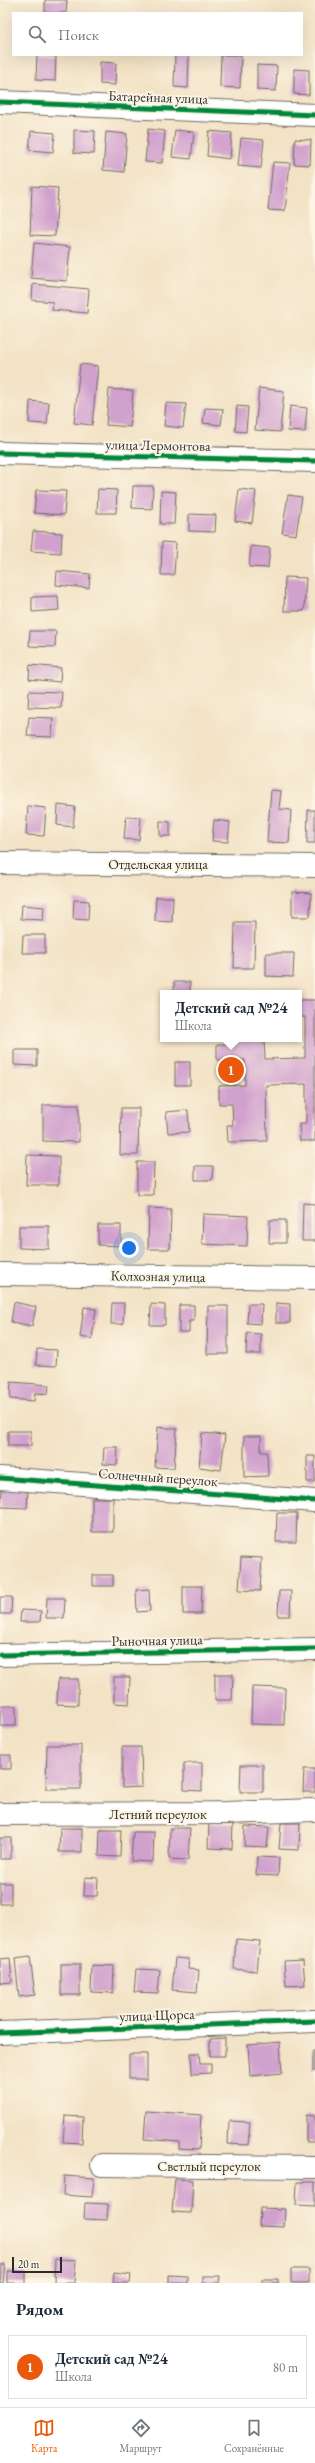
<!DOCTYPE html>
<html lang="ru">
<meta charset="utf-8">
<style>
:root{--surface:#fff;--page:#f6f6f7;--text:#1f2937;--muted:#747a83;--line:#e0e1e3;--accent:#ea580c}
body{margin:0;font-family:"EB Garamond",serif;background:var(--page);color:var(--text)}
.scale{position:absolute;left:12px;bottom:10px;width:50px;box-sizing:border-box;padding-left:4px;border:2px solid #2b2b2b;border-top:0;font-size:11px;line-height:14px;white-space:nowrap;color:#2b2b2b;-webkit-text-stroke:3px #fcf5e5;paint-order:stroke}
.you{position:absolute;left:129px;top:1248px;width:14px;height:14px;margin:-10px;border:3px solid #fff;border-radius:50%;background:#1a73e8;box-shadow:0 0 0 6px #1a73e833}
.badge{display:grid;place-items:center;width:26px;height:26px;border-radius:50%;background:var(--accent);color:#fff;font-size:13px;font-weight:700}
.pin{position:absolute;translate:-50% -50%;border:2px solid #fff;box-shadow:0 1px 4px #0006}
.popup{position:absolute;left:160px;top:990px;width:142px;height:52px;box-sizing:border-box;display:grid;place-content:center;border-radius:0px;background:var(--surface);filter:drop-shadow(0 1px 3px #0005);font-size:13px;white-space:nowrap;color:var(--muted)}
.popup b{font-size:15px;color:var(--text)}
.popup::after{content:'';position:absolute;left:50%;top:100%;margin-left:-8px;border:8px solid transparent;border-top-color:var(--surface)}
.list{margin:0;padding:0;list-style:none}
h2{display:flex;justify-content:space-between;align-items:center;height:52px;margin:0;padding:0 16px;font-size:17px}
h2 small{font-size:13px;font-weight:400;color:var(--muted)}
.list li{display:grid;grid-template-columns:26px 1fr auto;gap:12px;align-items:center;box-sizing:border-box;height:64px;margin:0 8px 8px;padding:0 8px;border:1px solid var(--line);border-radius:0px}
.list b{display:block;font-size:15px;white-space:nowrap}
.list p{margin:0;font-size:13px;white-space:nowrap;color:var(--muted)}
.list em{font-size:13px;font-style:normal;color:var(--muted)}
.icon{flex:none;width:22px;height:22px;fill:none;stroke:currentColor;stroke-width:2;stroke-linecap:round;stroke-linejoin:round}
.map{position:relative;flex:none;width:315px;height:2283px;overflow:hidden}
.search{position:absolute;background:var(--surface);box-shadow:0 4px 16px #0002;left:12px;right:12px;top:12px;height:44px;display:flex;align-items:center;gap:10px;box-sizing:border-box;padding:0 14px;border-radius:0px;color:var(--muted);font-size:15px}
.sheet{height:124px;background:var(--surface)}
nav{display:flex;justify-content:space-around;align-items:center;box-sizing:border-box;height:56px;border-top:1px solid var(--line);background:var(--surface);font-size:11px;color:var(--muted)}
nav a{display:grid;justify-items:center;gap:2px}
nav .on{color:var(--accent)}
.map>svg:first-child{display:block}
</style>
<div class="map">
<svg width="315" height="2283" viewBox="0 0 315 2283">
<rect width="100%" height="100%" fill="#fcf5e5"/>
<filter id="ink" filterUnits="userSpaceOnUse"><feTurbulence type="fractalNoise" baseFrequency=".025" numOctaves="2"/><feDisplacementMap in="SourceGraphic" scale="8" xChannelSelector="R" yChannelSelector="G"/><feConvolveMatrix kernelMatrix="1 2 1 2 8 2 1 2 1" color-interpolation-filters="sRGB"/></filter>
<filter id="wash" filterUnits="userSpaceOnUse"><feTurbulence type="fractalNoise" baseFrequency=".012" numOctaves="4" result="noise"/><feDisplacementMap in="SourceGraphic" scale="16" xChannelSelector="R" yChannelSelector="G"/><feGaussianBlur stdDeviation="0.9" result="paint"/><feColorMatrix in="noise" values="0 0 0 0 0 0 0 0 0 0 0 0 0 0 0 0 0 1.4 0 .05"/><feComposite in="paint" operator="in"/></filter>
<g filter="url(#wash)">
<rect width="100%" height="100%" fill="#f3e3c6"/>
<g id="blocks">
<path fill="#d1a1ce" d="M45,0H67L66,13H45Z
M37,55L56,56L55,81L36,80Z
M175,55H189L188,88L174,87Z
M221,55H241L240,88L220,87Z
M100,62L116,63L115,85L100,84Z
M257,65L277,66L276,91L257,90Z
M294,69L309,70V95L294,94Z
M148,129L165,131L162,163L145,162Z
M74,130L95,131L94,154L74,153Z
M175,130L194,132L191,159L172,157Z
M31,131L55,133L53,152L29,150Z
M209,131L232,133L230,159L207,156Z
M106,132L127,134L124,172L103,170Z
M241,138L264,140L261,168L238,166Z
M295,139L311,140L310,165L294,164Z
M273,162L290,163L285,211L268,210Z
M32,186L58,188L55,236L30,235Z
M34,243L70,247L67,281L31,278Z
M33,284L89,289L87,313L52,310L53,302L32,300Z
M80,364L98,366L92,425L74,423Z
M259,388L284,391L280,432L255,430Z
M109,389L133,391L130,427L106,425Z
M30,401L49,403L47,424L29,423Z
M166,403L186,404L183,428L164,426Z
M237,406L248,407L246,432L235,431Z
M290,406L307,408L305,432L288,431Z
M205,408L223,409L221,425L203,423Z
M133,486H153L152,509L132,508Z
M98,489L117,490L116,513H97Z
M239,489L256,491L252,523L235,521Z
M36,490L66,491L64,515L34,513Z
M161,491L176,492L174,524H160Z
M288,495L302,497L296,535L282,533Z
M189,514L216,515L215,532L189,531Z
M33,531L62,533L61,553L31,551Z
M162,542L176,543L174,575H161Z
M251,546L270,548L268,568L249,567Z
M57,571L90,574L89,588L56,585Z
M285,577L306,578L304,611H284Z
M58,596L59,610L32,612V597Z
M30,631H56L55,647L29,646Z
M30,665L61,668L60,682L29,679Z
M29,691L62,692L61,708L28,707Z
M29,717L53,718L52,737L27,736Z
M271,790L281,791L279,809L291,810L289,843L267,842Z
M58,805L75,807L73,827L57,825Z
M28,806L46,808L44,836L26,835Z
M308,810H315V843H307Z
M126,816L141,817L139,840L124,839Z
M214,820L230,822L228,842L212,841Z
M160,821L170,822V836H160Z
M292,892L311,893L310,917H292Z
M156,897H173L172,922L155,921Z
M74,900L89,901L88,920L73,919Z
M22,905L44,907L43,920L21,919Z
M235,922H255L254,968H234Z
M23,935H45V953H22Z
M266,953H294L293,977L266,976Z
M174,982H190V993H174Z
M299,1000H315V1141H300L299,1124H306V1084L266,1085L267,1141L228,1142L227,1125H233L232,1104H219V1086L245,1085V1060H217V1044H231V1039H264L265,1059L305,1058V1017H299Z
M14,1050H37V1066L14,1065Z
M175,1062H190V1085H175Z
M43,1105H79V1142L43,1141Z
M121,1108H139L138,1155H120Z
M188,1110L189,1132L168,1133L166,1112Z
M27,1155L59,1156V1185H26Z
M137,1162H154L153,1195H137Z
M195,1166H213L212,1180H195Z
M303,1203L315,1204V1241H302Z
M149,1208L171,1209L170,1249H148Z
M203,1214L248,1216L247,1246L202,1244Z
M270,1220H286V1243H269Z
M98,1225H121V1246L98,1245Z
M19,1226H49V1249L19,1248Z
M14,1302L36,1307L32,1326L11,1322Z
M112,1303H124L123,1324H111Z
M276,1303L290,1304V1323H276Z
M151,1304L165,1305V1325H150Z
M248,1304H262L261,1324L247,1323Z
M179,1305H194V1321H189V1332H179Z
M208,1306H228V1354H207Z
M84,1307L96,1309L92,1339L80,1337Z
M247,1333L261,1334V1354H246Z
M37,1349L57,1350L56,1366L36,1365Z
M11,1382L49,1385L48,1394L35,1393L34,1401L10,1399Z
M158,1427L177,1429L174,1468L155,1467Z
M8,1431H31V1446H8Z
M202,1433L225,1435L221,1470L199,1467Z
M244,1436H261V1452H267L268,1476L244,1477Z
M104,1447H118L117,1465L103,1464Z
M307,1456H315V1482H307Z
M2,1488L28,1489L27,1508L1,1507Z
M92,1498H113V1532H92Z
M277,1513H297L296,1542H276Z
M241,1557L262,1558L260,1591L239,1590Z
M93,1575H113V1586H93Z
M183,1586H202L201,1614H183Z
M149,1589L150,1611L137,1612L136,1590Z
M279,1591H291L290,1616H278Z
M0,1597H12L11,1614H0Z
M47,1598H65L64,1618H46Z
M21,1610L41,1611L40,1622H20Z
M215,1674H233L232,1700H215Z
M114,1677H130L129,1704L114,1703Z
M58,1679H78V1705L57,1704Z
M252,1687L285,1688L284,1725L251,1724Z
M0,1706H16V1726H0Z
M47,1745H81V1789H46Z
M122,1747H141L142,1787L122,1788Z
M0,1755H11V1769H0Z
M184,1763H202V1791L184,1790Z
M241,1765H263V1792H240Z
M304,1769H315V1792H303Z
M209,1823L233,1824L232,1849L208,1848Z
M281,1823H300L299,1850L279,1849Z
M245,1826L269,1827L267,1847L244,1846Z
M60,1828H82V1852H59Z
M170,1828H190L188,1860L169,1859Z
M100,1830H121L120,1857L99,1856Z
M133,1832H154L153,1862L131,1861Z
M0,1838H11V1859H0Z
M257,1857L279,1858L278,1876L256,1875Z
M85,1877L98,1878L97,1896H84Z
M0,1883H11V1904H0Z
M236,1939L260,1941L257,1971L234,1969Z
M30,1957L35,1995L19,1997L15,1959Z
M10,1958L12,1982L0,1983V1959Z
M175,1958L189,1959L188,1969L199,1970L197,1992L172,1990Z
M303,1960L305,1985L286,1986L284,1961Z
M61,1964H80V1995H61Z
M92,1965L114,1966L113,1993L91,1992Z
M136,1969L160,1970L158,1993L134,1992Z
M225,2038V2056H210V2039Z
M280,2042L282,2073L250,2076L248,2045Z
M313,2051H315V2071H313Z
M191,2053H199L200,2064H211V2073L192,2074Z
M129,2054H147V2079H129Z
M146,2111L201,2115L199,2150L179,2149V2142L144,2139Z
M306,2115L315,2116V2142H306Z
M65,2116L83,2117L82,2143L63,2142Z
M229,2121L250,2122L248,2145L228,2144Z
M64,2176L94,2178L92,2197L63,2195Z
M175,2179L193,2180L191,2213L172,2212Z
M297,2182H315V2206L296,2205Z
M85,2203L108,2204L107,2220L84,2219Z
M260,2208L285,2209L284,2227L259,2226Z
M55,2259L76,2260L74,2283H54Z
M0,2264H5L3,2283H0Z
M291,2269H309V2283H291Z
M7,2271L26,2272V2283H7Z
M114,2272L131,2274L130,2283H113Z
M169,2275L188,2276V2283H169Z
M203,2276H220L219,2283H203Z
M262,2279H278V2283H262Z"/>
</g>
</g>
<g filter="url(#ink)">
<use href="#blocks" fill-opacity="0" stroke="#716b61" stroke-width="1"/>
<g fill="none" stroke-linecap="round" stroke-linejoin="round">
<defs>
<path id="minor" d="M0,102L315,115
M0,453L315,461
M0,863L315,866
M0,1274L315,1278
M0,1478L315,1501
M0,1655L315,1649
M0,1814L225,1813L315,1810
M0,2033L315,2021
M102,2165L315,2167"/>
</defs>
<use href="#minor" stroke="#716b61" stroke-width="24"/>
<use href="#minor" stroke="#fff" stroke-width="22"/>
<defs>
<path id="cycleway" d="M0,102L315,115
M0,453L315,461
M0,1478L315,1501
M0,1655L315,1649
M0,2033L315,2021"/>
</defs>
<use href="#cycleway" stroke="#fcf5e5" stroke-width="8"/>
<use href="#cycleway" stroke="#00873e" stroke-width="5"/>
</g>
</g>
<g text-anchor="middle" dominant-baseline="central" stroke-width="4" stroke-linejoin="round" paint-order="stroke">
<g font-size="14" fill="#2b2b2b" stroke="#fcf5e5">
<text transform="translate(158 97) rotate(2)">Батарейная улица</text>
<text transform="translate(158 445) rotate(1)">улица Лермонтова</text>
<text x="158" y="864">Отдельская улица</text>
<text transform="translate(158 1276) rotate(1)">Колхозная улица</text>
<text transform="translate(158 1477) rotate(4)">Солнечный переулок</text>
<text transform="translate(157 1640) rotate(-1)">Рыночная улица</text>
<text x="158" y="1814">Летний переулок</text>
<text transform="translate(157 2015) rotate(-2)">улица Щорса</text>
<text x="209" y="2166">Светлый переулок</text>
</g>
</g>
</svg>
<div class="scale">20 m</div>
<div class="you"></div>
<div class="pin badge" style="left:231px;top:1070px">1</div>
<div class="popup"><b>Детский сад №24</b>Школа</div>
<div class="search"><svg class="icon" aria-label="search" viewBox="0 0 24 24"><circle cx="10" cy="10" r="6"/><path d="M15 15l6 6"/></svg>Поиск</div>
</div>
<section class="sheet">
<h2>Рядом<small></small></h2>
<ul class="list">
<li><span class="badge">1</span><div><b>Детский сад №24</b><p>Школа</p></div><em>80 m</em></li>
</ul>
</section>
<nav>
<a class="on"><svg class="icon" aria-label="map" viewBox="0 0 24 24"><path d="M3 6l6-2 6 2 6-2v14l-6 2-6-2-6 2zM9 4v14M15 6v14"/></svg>Карта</a>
<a><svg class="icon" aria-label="directions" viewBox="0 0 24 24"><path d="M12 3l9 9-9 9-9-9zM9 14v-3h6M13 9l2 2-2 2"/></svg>Маршрут</a>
<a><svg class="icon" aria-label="saved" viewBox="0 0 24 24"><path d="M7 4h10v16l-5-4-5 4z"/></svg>Сохранённые</a>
</nav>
